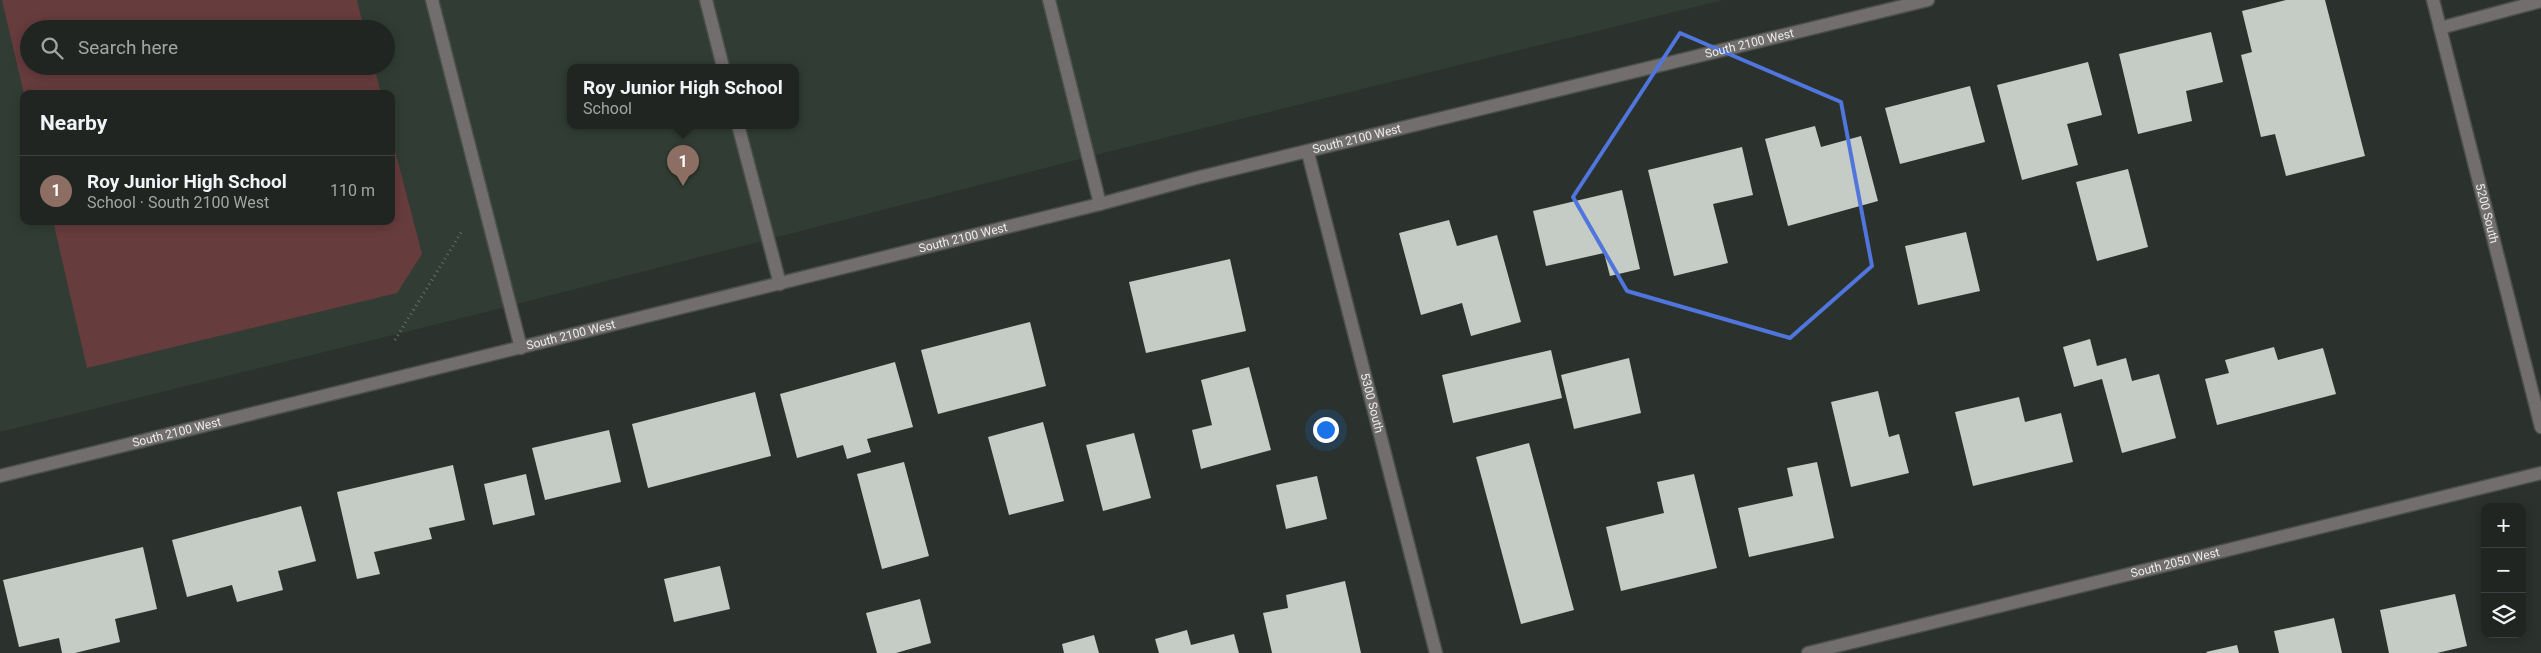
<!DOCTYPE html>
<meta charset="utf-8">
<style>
:root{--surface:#202521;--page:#282d2a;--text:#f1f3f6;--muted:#a2a5a5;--line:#3d423f;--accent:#2563eb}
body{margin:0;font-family:Roboto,sans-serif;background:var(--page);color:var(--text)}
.controls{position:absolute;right:15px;bottom:15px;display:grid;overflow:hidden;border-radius:10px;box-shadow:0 2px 12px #0003}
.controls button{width:45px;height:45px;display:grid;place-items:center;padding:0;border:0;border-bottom:1px solid var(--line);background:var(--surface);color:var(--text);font:25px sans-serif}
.you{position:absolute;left:1325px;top:429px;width:18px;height:18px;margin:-12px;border:4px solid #fff;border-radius:50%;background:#1a73e8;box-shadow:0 0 0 8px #1a73e833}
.badge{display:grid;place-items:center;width:32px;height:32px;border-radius:50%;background:var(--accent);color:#fff;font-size:16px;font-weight:700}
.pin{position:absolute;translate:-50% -41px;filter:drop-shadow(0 1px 2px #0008)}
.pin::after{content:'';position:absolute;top:26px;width:18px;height:15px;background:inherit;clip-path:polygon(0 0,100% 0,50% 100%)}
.popup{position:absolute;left:567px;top:64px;width:232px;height:65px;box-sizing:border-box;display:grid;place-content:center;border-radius:10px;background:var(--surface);filter:drop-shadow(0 1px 4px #0005);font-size:16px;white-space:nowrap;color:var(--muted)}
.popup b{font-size:19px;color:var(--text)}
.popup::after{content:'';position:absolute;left:50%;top:100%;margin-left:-10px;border:10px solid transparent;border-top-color:var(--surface)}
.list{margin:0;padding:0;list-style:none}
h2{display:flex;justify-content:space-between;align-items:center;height:65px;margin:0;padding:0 20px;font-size:21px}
h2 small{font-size:16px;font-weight:400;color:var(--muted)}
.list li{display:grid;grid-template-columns:32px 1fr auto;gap:15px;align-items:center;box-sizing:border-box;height:70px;padding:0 20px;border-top:1px solid var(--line)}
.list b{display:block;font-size:19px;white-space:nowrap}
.list p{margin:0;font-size:16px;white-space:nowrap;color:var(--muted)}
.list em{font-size:16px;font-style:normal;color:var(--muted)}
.icon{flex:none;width:28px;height:28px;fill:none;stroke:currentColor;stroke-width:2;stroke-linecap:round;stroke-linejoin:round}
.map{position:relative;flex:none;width:2541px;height:653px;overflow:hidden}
.search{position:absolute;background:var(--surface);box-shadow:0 2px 12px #0003;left:20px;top:20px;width:375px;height:55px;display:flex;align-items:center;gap:12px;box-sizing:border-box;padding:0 18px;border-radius:28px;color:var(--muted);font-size:19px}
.panel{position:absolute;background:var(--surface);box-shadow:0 2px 12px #0003;left:20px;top:90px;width:375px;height:135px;border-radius:10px}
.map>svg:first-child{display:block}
</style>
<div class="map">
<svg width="2541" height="653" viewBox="0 0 2541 653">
<rect width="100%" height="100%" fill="#2b312c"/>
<path fill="#313d34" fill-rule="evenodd" d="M0,0H1723L1111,151L486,312L0,432ZM29,29H386V66H29ZM570,67H796V125H570ZM24,94H391V221H24Z"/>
<path fill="#673c3d" d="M2,0H357L364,29H29V66H374L381,94H24Z
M391,135L422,254L397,293L87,368L53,221H391Z"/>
<path fill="#c4ccc5" d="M2286,0H2325L2365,156L2286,176L2275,134L2261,137L2241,55L2252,52L2242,11Z
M2211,32L2223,82L2186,91L2192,121L2138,134L2119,54Z
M2088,62L2102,115L2067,124L2078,165L2022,180L1997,85Z
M1970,86L1985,142L1900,164L1885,108Z
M1815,126L1821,147L1861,136L1878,201L1788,226L1765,139Z
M1742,147L1753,195L1713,204L1728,263L1674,276L1648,170Z
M2128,169L2148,247L2097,261L2076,182Z
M1622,190L1640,269L1610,276L1604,253L1546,266L1533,211Z
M1449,220L1457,246L1497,235L1521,322L1471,336L1462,303L1421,315L1399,233Z
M1966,232L1980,291L1918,305L1905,246Z
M1230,259L1246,331L1146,353L1129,282Z
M1030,322L1046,386L938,414L921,350Z
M2090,339L2097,366L2126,358L2132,381L2159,374L2176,438L2122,453L2102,379L2074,387L2063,347Z
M2274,347L2278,360L2323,348L2336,394L2217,425L2205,379L2229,373L2225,360Z
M1551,350L1562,398L1453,423L1442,375Z
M1629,358L1641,413L1574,429L1561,375Z
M895,362L913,427L867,439L871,452L847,459L843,445L797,458L780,394Z
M1249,367L1271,450L1201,469L1192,430L1212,425L1201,380Z
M1878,391L1889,437L1899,434L1909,473L1851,487L1831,402Z
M755,392L771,456L648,488L632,424Z
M2019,397L2025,422L2061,413L2073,462L1973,486L1955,412Z
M1043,422L1064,501L1009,515L988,437Z
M609,430L621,482L545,500L532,448Z
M1134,433L1151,498L1103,511L1086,445Z
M1529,443L1574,610L1521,624L1476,457Z
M904,462L929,556L882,569L857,474Z
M1817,462L1834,538L1749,557L1738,508L1793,496L1787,468Z
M453,465L465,520L429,528L432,539L374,552L380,574L357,579L337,492Z
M526,474L535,515L493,525L484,484Z
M1694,474L1717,568L1621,591L1606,527L1664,513L1657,482Z
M1317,476L1327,519L1286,529L1276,485Z
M301,506L316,561L278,571L283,590L237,602L232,585L187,597L172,540Z
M143,547L157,609L115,619L120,642L75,653H62L59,638L19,647L3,580Z
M720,566L730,609L674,622L664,579Z
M1345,581L1361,653H1272L1263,613L1288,608L1286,595Z
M2455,594L2467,646L2437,653H2389L2380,610Z
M920,599L931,643L896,653H877L866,613Z
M2334,618L2342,653H2279L2274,631Z
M1187,630L1191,645L1234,634L1239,653H1159L1155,639Z
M1094,635L1099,653H1064L1062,644Z
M2237,645L2239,653H2207L2206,652Z"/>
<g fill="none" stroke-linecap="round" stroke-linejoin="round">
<defs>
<path id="service" d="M432,0L521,348
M706,0L723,67
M1049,0L1100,204
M738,125L780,284"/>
<g id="minor">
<path d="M2440,28L2541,1"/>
<path id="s1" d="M1308,153L1436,653"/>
<path id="s2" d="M1808,653L2541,473"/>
</g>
<g id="tertiary">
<path id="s3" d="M2433,0L2541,427"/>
<path id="s4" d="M0,476L1100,204L1196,178L1928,0"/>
</g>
</defs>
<use href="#service" stroke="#4a4f4b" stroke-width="15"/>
<use href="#minor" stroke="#4a4f4b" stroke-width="15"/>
<use href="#tertiary" stroke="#4a4f4b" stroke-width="15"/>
<path stroke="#696e6a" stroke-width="3" stroke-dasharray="1 4" stroke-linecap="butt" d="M395,340L462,231"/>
<use href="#service" stroke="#736e6e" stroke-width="12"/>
<use href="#minor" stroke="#736e6e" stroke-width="12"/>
<use href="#tertiary" stroke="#736e6e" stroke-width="12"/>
</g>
<path fill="none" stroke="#5076dd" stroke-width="4" stroke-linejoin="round" d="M1680,33L1841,102L1872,266L1790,338L1627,291L1573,197Z"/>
<g text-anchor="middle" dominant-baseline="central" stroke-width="5" stroke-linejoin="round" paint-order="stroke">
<g font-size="12" fill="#eaeeeb" stroke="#151816">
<text stroke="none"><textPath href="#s4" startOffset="1802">South 2100 West</textPath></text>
<text stroke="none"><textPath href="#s4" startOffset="1398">South 2100 West</textPath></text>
<text stroke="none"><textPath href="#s3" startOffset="220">5200 South</textPath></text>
<text stroke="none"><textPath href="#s4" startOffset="992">South 2100 West</textPath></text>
<text stroke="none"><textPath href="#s4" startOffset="588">South 2100 West</textPath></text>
<text stroke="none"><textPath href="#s1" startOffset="258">5300 South</textPath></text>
<text stroke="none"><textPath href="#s4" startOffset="182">South 2100 West</textPath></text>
<text stroke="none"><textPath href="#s2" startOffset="378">South 2050 West</textPath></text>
</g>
</g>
</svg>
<div class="controls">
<button>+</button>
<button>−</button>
<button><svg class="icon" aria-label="layers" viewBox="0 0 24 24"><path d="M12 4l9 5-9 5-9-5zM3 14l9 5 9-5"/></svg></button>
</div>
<div class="you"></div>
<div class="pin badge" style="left:683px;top:186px;background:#8d6e63">1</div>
<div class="popup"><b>Roy Junior High School</b>School</div>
<div class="search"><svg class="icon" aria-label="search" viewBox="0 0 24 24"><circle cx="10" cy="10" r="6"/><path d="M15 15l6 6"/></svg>Search here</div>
<section class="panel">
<h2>Nearby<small></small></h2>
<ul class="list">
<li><span class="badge" style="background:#8d6e63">1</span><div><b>Roy Junior High School</b><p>School · South 2100 West</p></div><em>110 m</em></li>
</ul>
</section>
</div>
